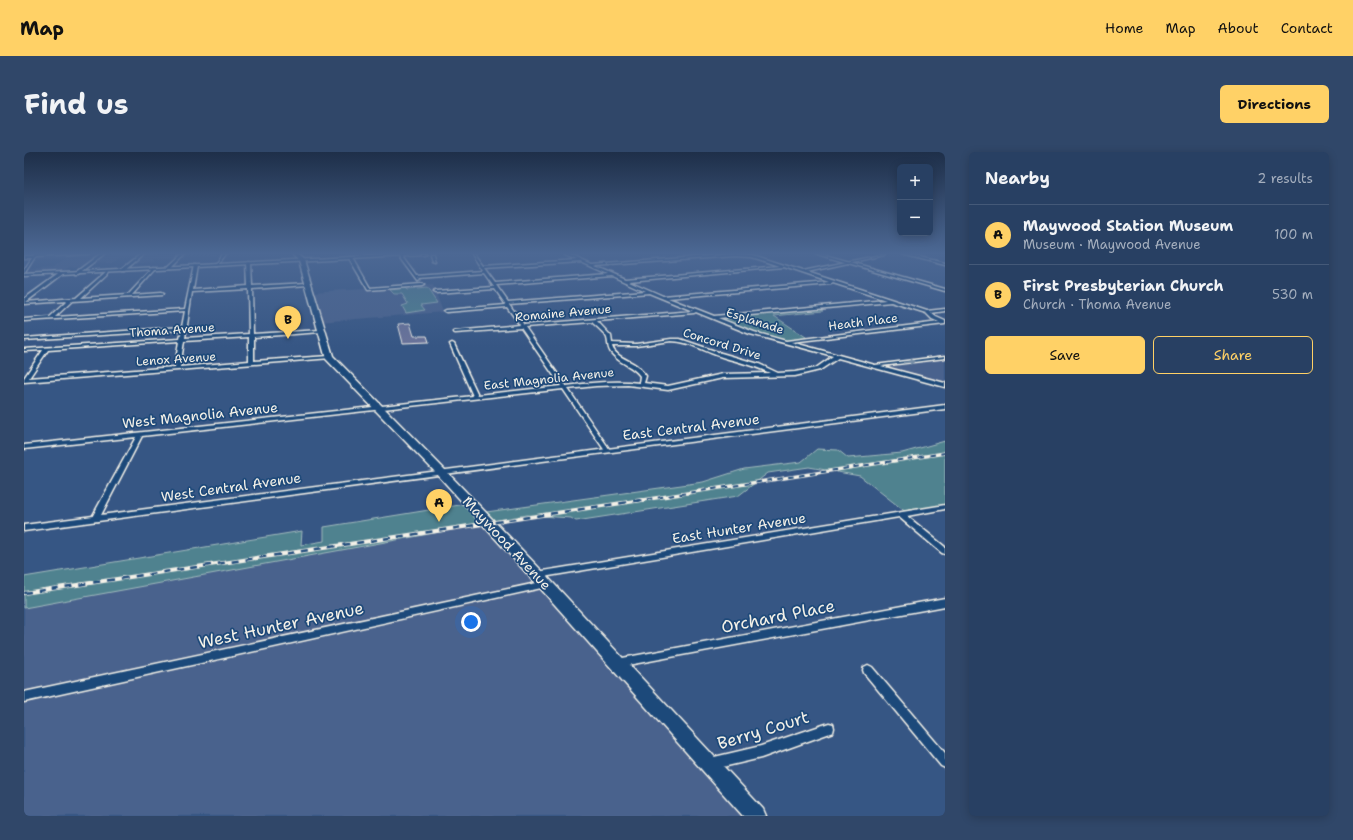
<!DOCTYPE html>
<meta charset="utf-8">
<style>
:root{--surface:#284063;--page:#304769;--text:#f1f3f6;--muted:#a5afbe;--line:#445978;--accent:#ffd166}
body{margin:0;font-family:"Shantell Sans",sans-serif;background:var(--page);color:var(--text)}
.controls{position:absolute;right:12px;top:12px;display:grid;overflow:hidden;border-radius:6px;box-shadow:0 2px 10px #0003}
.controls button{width:36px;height:36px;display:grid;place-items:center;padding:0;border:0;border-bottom:1px solid var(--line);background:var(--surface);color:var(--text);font:20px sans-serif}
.you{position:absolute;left:447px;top:470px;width:14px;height:14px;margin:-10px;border:3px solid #fff;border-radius:50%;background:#1a73e8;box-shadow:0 0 0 6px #1a73e833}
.badge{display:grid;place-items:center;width:26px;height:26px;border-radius:50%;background:var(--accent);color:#111;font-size:13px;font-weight:700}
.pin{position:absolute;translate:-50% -33px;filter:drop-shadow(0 1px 2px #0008)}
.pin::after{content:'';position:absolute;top:21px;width:14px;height:12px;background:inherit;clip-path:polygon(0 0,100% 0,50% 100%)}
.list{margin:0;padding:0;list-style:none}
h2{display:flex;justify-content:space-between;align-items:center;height:52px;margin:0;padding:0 16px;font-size:17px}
h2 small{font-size:13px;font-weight:400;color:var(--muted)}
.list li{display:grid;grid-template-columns:26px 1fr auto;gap:12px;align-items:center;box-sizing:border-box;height:60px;padding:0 16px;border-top:1px solid var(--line)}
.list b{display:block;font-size:15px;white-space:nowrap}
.list p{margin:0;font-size:13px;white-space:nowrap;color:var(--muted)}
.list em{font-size:13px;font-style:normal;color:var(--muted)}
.actions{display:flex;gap:8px;padding:12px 16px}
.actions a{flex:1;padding:9px 0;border:1px solid var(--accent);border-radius:6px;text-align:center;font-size:14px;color:var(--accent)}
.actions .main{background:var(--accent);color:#111}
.map{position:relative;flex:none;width:921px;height:664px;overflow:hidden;border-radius:6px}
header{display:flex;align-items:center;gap:24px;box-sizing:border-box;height:56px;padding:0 20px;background:var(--accent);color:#111}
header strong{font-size:19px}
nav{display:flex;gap:22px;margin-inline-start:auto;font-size:14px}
.intro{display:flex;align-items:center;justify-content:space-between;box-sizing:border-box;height:96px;padding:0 24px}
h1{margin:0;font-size:28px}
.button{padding:10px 18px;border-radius:6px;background:var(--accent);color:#111;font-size:14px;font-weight:700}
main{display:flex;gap:24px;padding:0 24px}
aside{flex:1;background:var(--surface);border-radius:6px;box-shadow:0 2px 10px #0003}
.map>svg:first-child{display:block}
</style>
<header>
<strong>Map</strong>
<nav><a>Home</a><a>Map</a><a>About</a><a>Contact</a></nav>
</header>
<div class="intro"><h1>Find us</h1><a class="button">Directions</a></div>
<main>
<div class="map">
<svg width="921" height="664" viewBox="0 0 921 664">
<rect width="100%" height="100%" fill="#365684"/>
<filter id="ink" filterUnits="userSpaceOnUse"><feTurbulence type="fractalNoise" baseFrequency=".025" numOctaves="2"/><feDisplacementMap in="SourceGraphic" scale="8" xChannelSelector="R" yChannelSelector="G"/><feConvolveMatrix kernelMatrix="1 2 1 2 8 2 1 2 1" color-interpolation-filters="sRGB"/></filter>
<g filter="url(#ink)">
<path fill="#49628d" d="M12,102H224L157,104L155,106L132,107L129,110L106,112L113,105L95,106L89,111L63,112L60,114L46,115L33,122L0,123L2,118L28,116L40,108L7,109Z
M409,133L419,160L295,170L287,140Z
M921,207V233L857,216Z
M460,372L732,664H0V456Z"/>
<path fill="#4f828f" stroke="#a2babc" d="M381,136L383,138L403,136L413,151L397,153L401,158L382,161L378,154L384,152L378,142H370L366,138Z
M794,157L799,159L750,164L785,187L759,189L728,181L689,165Z
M921,289V355L883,361L836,324L785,315L744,321L714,344L552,369L547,366L502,363L463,370L455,361L679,330L720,317L777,310L793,297L814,298L824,306L878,301Z
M442,352L460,372L0,456V425L278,379L277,393L300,389V375Z"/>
<path fill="#6a739a" stroke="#f4f1e8" d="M386,171L390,184H403L405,190L379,191L374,172Z"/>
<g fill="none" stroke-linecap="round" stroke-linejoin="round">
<defs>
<path id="minor" d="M11,102H13V103L65,102L11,105L0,122V118L8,106H0V104H9Z
M76,102H80L54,122H52V120Z
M117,102H120L100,119H98V117Z
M158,102H161L147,116H145V114Z
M198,102H201L192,114H190Z
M374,102H377L393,124L459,119L448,102H450L459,114L553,108L541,103V102H544L568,113L711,102L729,103L779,119L861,102L860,103L783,120L903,159L921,157V159L907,161L912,165L921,169V172L767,190L851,213L921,204V206L857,214L921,231V235L814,206L796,218L771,224L699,226L644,238L604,233L572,234L544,237L586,298L583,300L581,299L539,237L118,284L75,367L74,369H68L67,367L112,285L0,297V293L449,244L426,192L428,191L430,192L454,243L537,234L497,176L431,181L429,180L431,179L496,173L483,155L422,160L420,159L422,158L482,153L471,137L411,141L409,140L411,139L470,135L460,121L394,126L396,128L394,129ZM711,104L728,105L756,114L601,127L571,114ZM557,110L584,122L471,131L460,116ZM760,115L805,130L639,144L605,129ZM588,124L621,139L484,150L472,133ZM809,131L862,148L690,164L644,146L807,132ZM625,141L669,159L500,173L485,152ZM867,150L902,161L908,167L915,170L762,189L730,180L694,166ZM672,160L726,182L809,204L792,216L771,220L754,221L735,212L697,201L656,187H647L612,192L588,191L587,184L573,169L670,161ZM568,170C572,174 581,181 583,186C585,193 583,197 589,203C597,212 609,214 616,224L615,231C591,228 566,231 542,234L501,175ZM647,189C663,189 678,198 692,203C710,209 729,213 746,221L699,222L644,234L620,231L622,224C619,220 616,217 613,214C604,207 591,205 588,194H612Z
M406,102H409L411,110L408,109Z
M327,105L329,106L346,136L398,132L400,133L398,134L344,138L325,106Z
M225,110L227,111L228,134L284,131L286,132L284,133L228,137L229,182L297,178L299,179L297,180L230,185V209L305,204L307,205V206L0,230V226L19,198L0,199V197L156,187L158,178L0,188V186L158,175L161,159L0,169V167L26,165L43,149L0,152V147L37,120L40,121L2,150L52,146L84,118L85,120L57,146L104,143L130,115L131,117L108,143L137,141L139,142L138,143L48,149L31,165L161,157L170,113L173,114L169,138L224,134L223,111ZM224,137L225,182L161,186L168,140ZM225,185V209L156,215L160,189ZM155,189L151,215L5,226L24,198Z
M921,353V357L883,364L921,395V402L918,401L875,365L513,426L510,425L509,423L510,421L513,420Z
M522,429L525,430L526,432L525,434L522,435L0,550V540Z
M921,446V454L593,515L589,514L588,511L589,508L593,507Z
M844,513L848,515L921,601V616L917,614L840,521L839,518L840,515Z
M805,571L809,572L810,576L809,580L737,606L686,618L682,616L680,612L682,608L686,606L737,594Z"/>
<path id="tertiary" d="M793,102H798L921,137V139Z
M878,102H883L921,111V113Z
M921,253V257L503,311L0,379V373Z"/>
<path id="secondary" d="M384,102H402L400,103L0,124V122Z"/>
<path id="primary" d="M268,102H273L280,108L309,204L421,318L518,419L739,657L742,664H719L508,427L413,322L302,207L275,109Z"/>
</defs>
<use href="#minor" stroke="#f4f1e8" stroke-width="3"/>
<use href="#tertiary" stroke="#f4f1e8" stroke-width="3"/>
<use href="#secondary" stroke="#f4f1e8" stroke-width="3"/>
<use href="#primary" stroke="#f4f1e8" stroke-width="3"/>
<use href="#minor" fill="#1f4a7a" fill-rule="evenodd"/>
<use href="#tertiary" fill="#1f4a7a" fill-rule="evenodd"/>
<use href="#secondary" fill="#1f4a7a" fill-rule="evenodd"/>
<use href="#primary" fill="#1f4a7a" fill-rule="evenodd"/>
<defs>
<path id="rail-far1" d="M612,349L921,301"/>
<path id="rail" d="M0,441L618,348"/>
</defs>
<use href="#rail-far1" stroke="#f4f1e8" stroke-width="3.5"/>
<use href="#rail" stroke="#f4f1e8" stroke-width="4"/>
<use href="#rail-far1" stroke="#1f4a7a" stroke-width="2" stroke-dasharray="5.5" stroke-linecap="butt"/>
<use href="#rail" stroke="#1f4a7a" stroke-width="2.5" stroke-dasharray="7" stroke-linecap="butt"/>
</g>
<defs><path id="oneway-solid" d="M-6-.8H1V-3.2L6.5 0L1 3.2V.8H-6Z"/></defs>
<use fill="#748da6" href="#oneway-solid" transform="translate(885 210) rotate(-7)"/>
</g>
<linearGradient id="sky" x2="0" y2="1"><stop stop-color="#1e2f49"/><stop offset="0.52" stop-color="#4c6894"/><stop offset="1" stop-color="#4c6894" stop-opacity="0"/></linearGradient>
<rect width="921" height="195" fill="url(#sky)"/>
<g text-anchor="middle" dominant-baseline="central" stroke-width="3.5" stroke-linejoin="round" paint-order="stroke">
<g font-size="12" fill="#f4f1e8" stroke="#1f4a7a">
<text transform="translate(539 161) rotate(-5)">Romaine Avenue</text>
<text transform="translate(731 169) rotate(18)">Esplanade</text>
<text transform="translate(839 170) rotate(-7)">Heath Place</text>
<text transform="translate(148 178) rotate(-4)">Thoma Avenue</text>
<text transform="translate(698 192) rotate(17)">Concord Drive</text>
<text transform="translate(152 207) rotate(-4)">Lenox Avenue</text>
<text transform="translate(525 227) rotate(-6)">East Magnolia Avenue</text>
</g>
<g font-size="14" fill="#f4f1e8" stroke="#1f4a7a">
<text transform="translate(176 263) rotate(-6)">West Magnolia Avenue</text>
<text transform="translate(667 275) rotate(-7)">East Central Avenue</text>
<text transform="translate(207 335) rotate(-8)">West Central Avenue</text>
<text transform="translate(715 376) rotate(-9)">East Hunter Avenue</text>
<text transform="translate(483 391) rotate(47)">Maywood Avenue</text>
</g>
<g font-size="17" fill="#f4f1e8" stroke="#1f4a7a">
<text transform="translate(754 464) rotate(-11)">Orchard Place</text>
<text transform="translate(257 473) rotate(-12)">West Hunter Avenue</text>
<text transform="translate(739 578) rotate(-17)">Berry Court</text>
</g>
</g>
</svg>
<div class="controls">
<button>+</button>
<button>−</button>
</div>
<div class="you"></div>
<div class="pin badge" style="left:415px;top:370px">A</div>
<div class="pin badge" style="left:264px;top:187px">B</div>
</div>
<aside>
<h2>Nearby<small>2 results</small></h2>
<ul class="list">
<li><span class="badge">A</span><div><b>Maywood Station Museum</b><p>Museum · Maywood Avenue</p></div><em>100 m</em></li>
<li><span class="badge">B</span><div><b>First Presbyterian Church</b><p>Church · Thoma Avenue</p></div><em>530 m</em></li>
</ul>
<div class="actions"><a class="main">Save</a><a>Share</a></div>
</aside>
</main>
